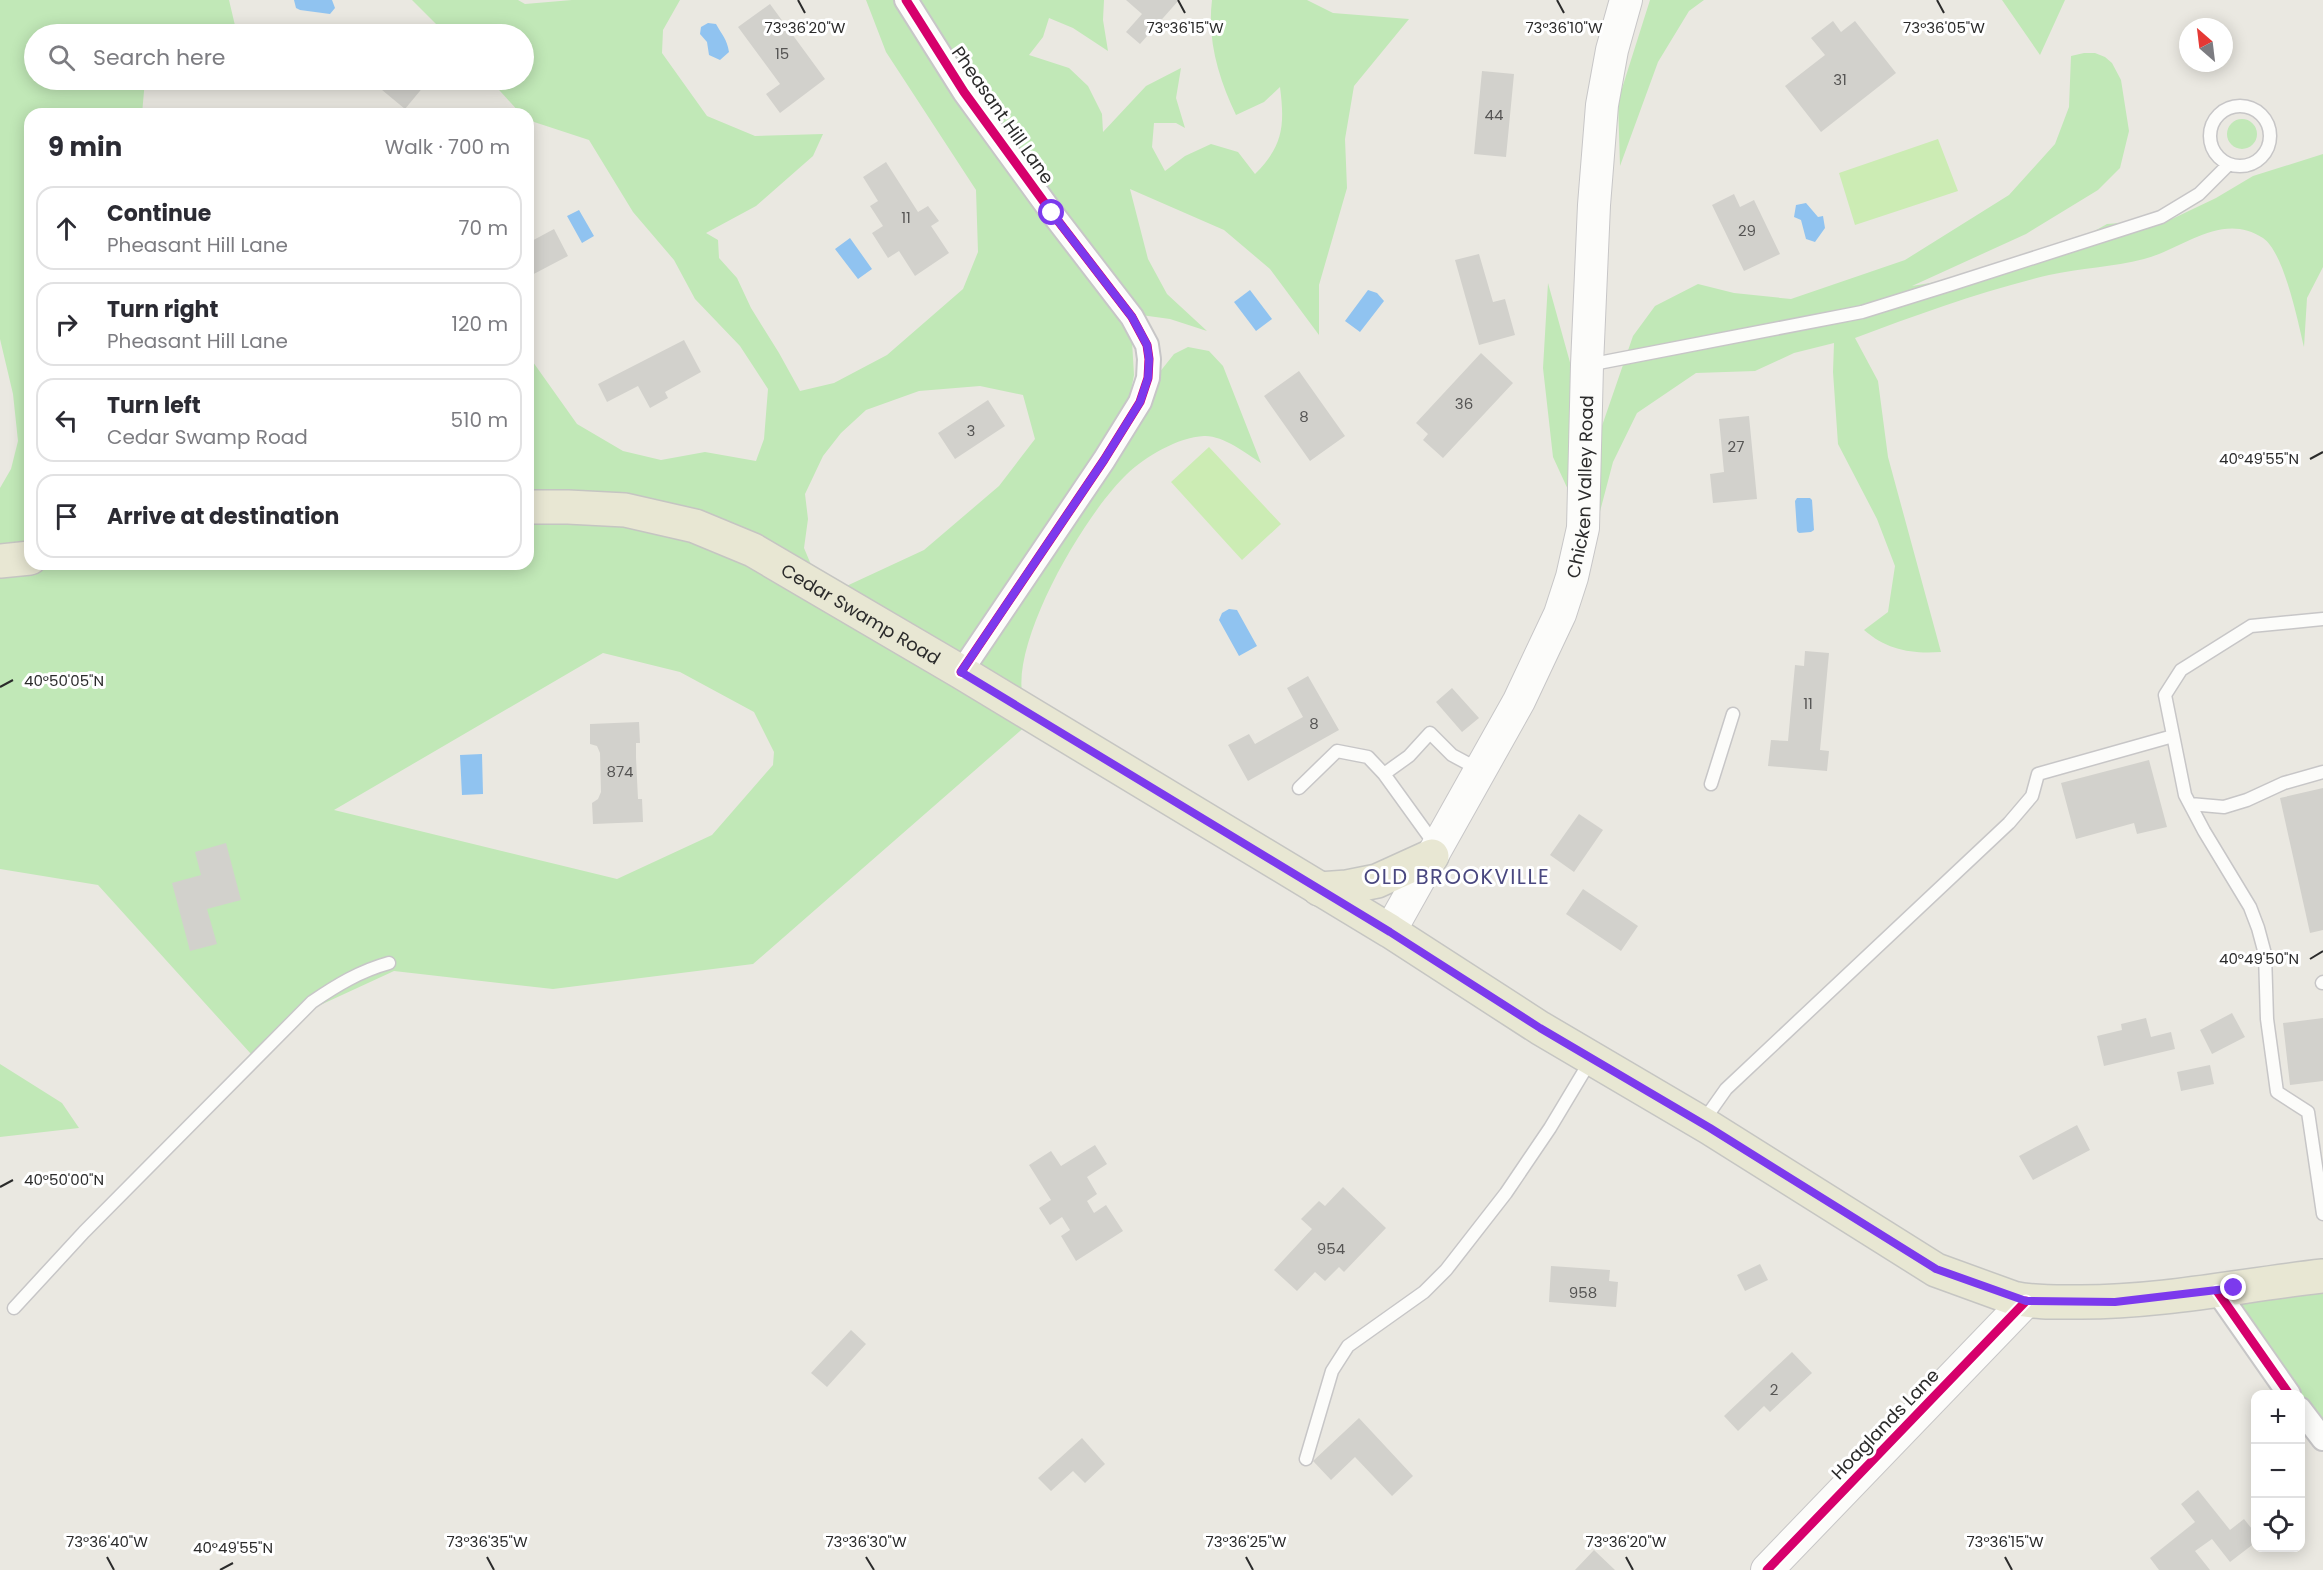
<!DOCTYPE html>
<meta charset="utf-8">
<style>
:root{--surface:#fff;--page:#f2f2f3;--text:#2b2b33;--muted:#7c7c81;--line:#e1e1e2}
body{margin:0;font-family:Poppins,sans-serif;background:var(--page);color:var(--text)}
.controls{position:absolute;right:18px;bottom:18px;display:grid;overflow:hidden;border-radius:12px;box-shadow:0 3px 15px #0003}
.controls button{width:54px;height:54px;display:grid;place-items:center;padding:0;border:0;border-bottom:2px solid var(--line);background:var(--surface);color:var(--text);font:30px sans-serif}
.compass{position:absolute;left:2179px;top:18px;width:54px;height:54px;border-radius:50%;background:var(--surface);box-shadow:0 3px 15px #0003;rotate:332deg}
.stop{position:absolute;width:18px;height:18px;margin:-14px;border:4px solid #7c3aed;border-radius:50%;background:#fff}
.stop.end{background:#7c3aed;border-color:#fff;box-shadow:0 2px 6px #0008}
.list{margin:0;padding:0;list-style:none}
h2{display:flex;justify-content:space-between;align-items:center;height:78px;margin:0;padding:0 24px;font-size:26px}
h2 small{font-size:20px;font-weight:400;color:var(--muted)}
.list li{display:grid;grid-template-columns:39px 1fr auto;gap:18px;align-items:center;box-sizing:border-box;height:84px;margin:0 12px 12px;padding:0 12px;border:2px solid var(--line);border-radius:18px}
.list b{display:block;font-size:22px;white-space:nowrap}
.list p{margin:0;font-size:20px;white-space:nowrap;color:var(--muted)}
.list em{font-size:20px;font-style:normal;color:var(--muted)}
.icon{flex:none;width:33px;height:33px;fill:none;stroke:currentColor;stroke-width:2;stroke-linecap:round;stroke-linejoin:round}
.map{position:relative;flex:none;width:2323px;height:1570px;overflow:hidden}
.search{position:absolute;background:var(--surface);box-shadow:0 3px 15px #0003;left:24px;top:24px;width:510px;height:66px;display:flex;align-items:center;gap:15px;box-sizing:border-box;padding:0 21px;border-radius:33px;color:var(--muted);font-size:22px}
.panel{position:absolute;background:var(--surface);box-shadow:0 3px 15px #0003;left:24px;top:108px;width:510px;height:462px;border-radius:18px}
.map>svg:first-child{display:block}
</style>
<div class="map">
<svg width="2323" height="1570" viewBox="0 0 2323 1570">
<rect width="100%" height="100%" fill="#eae8e1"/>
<path fill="#c1e8b7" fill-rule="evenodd" d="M0,0H229L237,34H34V80H145L142,114H30V564H528V507L695,526L1036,717L753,964L553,989L394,971L316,1007L260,1064L98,885L0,869V488L11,469L18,441L13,394L0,339ZM603,653L680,672L754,712L774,752L773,765L712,835L617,879L334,810Z
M412,0H518L525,4L572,0H680L663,30L662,53L707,116L755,136L823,134L813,156L756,206L706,233L718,240L719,258L737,278L751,308L779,353L800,391L834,383L887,355L963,289L978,252L976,190L886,52L866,0H1104L1103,20L1108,51L1073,28L1049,18L1043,37L1029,55L1069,68L1088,86L1102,114L1103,132L1146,86L1181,68L1176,98L1185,128L1176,123H1154L1152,147L1165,171L1185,156L1211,144L1238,152L1255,174C1283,146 1285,126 1280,87L1264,102L1236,115C1219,79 1207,41 1212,0H1307L1333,13L1409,19L1354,86L1345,139L1347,188L1319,285V335L1270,269L1224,230L1130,189L1148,259L1167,294L1207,331L1170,319L1141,315L1132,341L1134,375L1130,396L1159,373L1174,354L1188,347L1209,351L1223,366L1261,463C1246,453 1222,435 1204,436C1178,437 1145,457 1127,474C1085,514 1014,635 1022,693C1023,699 1027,705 1029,710L750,542L685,517L620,503H528V355L577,424L623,451L661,460L705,452L756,461L764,439L768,389L740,346L695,299L674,260L633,212L589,140L528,120V114H521L490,80H524V34H446ZM980,386L1023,395L1035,439L999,486L924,550L840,589L820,586L804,548L808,519L805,494L823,456L841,433L866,410L919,391Z
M1650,0H1704L1689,11L1658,62L1620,166L1618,101Z
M2002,0H2065L2040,55Z
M2084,53H2095L2105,57L2112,63L2121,80L2129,131L2120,168L2098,190L2026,234L1912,286L2032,266L2107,224L2172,219L2216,198L2253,176L2323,154V267L2307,298L2304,347C2298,322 2284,252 2263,238C2222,211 2183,249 2144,259C2113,267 2080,268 2049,275C1982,291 1919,314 1855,338L1878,381L1888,457L1941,652C1911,654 1887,650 1864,630L1888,612L1895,566L1877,519L1838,444L1833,372L1834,343L1794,353L1755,371L1696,373L1637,413L1613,462L1592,542L1553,457L1543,368L1548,283L1594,449L1633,336L1655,306L1698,284L1734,293L1791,299L1905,260L2009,195L2055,144L2069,107L2071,56Z
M2227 134a15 15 0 1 1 30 0a15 15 0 1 1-30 0Z
M0,1064L62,1103L79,1128L0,1137Z
M2323,1276V1437L2301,1406L2300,1394H2292L2217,1291Z"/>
<path fill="#ccecb4" d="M1938,139L1958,191L1855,225L1839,173Z
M1209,447L1281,524L1242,560L1171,482Z"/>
<path fill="#90c3f0" d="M294,0H332L335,8L330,14L300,10L296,8Z
M708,23L716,24C722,35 727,39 729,52L720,60L709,55L707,42L700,34L701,27Z
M1806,203L1818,217L1823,216L1825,228L1815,242L1806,239L1801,220L1794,217L1796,205Z
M579,210L594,236L582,243L567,216Z
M850,238L872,269L858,279L835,249Z
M1250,290L1272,319L1256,331L1234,302Z
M1368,290L1377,293L1384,301L1360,332L1345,321Z
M1797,498H1810L1812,500L1814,530L1811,532L1799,533L1797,531L1795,501Z
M1229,609L1237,610L1257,646L1239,656L1219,620L1222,613Z
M482,754L483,794L462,795L460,755Z"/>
<path fill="#d2d1cc" d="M1126,0H1179L1140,44L1126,32L1142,14Z
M770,4L825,79L780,113L766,94L780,84L738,27Z
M1833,21L1841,32L1855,21L1896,73L1821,132L1785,86L1825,55L1811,38Z
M375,28L382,34H369Z
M1482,71L1514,74L1506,157L1474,154Z
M370,80H429L405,109Z
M886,162L918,212L928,206L939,221L931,226L949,253L915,276L899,251L888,258L872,233L883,226L870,206L878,201L863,177Z
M1734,194L1740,207L1754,200L1780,254L1744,271L1712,205Z
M554,229L568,256L528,277V243Z
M1479,254L1493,302L1505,299L1515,335L1479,345L1455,260Z
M684,340L701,372L665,392L668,398L650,408L638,386L607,402L598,384Z
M1481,353L1513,383L1443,458L1423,440L1428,434L1416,423Z
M1299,371L1345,436L1310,461L1264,396Z
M988,400L1005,426L955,459L938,433Z
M1749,416L1757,499L1713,503L1710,474L1724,472L1719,419Z
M1805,651L1829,653L1820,750L1829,751L1827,771L1768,766L1771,740L1788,741L1795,665L1804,666Z
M1308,676L1339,730L1248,781L1228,745L1249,734L1255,744L1303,717L1287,688Z
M1452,688L1479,718L1462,732L1436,702Z
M639,722L640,743H636V758L638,799H642L643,822L593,824L592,803L598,799L601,792L600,753L597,746L590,744V724Z
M2149,760L2167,827L2137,834L2134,823L2076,839L2061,783Z
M2323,788V930L2310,933L2280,798Z
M1579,814L1603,830L1574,872L1550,855Z
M226,843L241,900L207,909L217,944L190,951L172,883L201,875L195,852Z
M1583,889L1638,926L1621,951L1566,914Z
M2232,1013L2245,1037L2212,1054L2200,1030Z
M2146,1018L2151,1037L2171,1032L2175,1049L2104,1066L2097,1036L2122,1030L2121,1024Z
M2323,1018V1081L2290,1085L2283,1023Z
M2210,1065L2214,1084L2181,1091L2177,1072Z
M2077,1125L2090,1150L2033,1180L2019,1156Z
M1095,1145L1107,1164L1087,1177L1097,1194L1087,1201L1094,1213L1106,1205L1123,1231L1076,1261L1061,1236L1070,1230L1062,1217L1050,1225L1039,1208L1051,1200L1029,1165L1051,1151L1061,1166Z
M1343,1187L1386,1228L1344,1272L1339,1267L1325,1281L1315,1272L1297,1291L1274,1270L1312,1229L1301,1219L1319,1201L1325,1206Z
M1760,1264L1768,1280L1745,1291L1737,1275Z
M1551,1266L1610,1270L1609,1281L1618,1282L1616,1307L1549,1302Z
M851,1330L866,1344L827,1387L811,1373Z
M1792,1352L1812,1373L1770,1412L1764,1406L1738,1431L1724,1416Z
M1359,1418L1413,1476L1392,1496L1355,1457L1331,1480L1313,1461Z
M1082,1438L1105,1464L1085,1483L1073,1471L1051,1491L1038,1478Z
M2198,1490L2230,1530L2244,1519L2256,1534V1542L2230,1562L2212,1539L2195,1551L2210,1570H2159L2150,1558L2195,1522L2181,1504Z
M1594,1550L1615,1570H1575Z"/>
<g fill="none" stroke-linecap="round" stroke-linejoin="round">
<defs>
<path id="lane" d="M2210 136a30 30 0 1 1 60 0a30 30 0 1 1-60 0Z
M1588,365L1862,312L1952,284L2161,217L2199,194L2228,165
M2323,619L2251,626L2181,670L2165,695L2185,795L2204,831L2250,907L2258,928L2265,954L2267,1019L2277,1092L2308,1112L2323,1214
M1384,774L1409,756L1430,733L1452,755L1480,770
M1711,784L1733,714
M1299,788L1337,751L1368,757L1384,774L1436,846
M2190,804L2224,807L2247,800L2284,783L2323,772
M2322,983L2323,982
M1702,1123L1726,1089L2009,823L2032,796L2038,774L2173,736
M14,1308L84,1232L312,1002C337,985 360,971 389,963
M1306,1459L1332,1371L1348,1346L1424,1292L1446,1270L1506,1193L1550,1128L1592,1058"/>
<path id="street" d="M906,0L964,92L1052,213L1132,317L1147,345L1149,359L1148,378L1140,402L1104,460L961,672
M2217,1291L2289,1394
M2300,1409L2323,1439"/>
<g id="secondary">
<path id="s1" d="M1390,931L1519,701L1560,614L1572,577L1583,528L1587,365L1594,205L1602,105L1612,50L1626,0"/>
<path d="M1767,1570L2026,1301"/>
</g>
<g id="primary">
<path id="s2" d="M528,507H568L625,510L695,526L753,550L961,672L1390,931L1540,1028L1710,1128L1936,1270L2013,1298C2035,1303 2059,1302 2081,1302C2163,1302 2242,1285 2323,1276"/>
<path d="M0,561L30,558"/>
<path d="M1319,889L1347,887L1377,881L1432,856"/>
</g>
</defs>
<use href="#lane" stroke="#c7c6c7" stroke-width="15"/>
<use href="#street" stroke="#c7c6c7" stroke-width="26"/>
<use href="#secondary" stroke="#c7c6c7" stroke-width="34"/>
<use href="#primary" stroke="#c5c5c2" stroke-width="36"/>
<use href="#lane" stroke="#fcfcfa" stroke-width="12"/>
<use href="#street" stroke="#fcfcfa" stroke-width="22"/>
<use href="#secondary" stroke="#fcfcfa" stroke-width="32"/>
<use href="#primary" stroke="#e8e7d3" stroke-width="33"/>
<defs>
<path id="cycleway" d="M906,0L964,92L1052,213L1132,317L1147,345L1149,359L1148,378L1140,402L1104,460L961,672
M2217,1291L2289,1394
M1767,1570L2026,1301"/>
</defs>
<use href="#cycleway" stroke="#fff" stroke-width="13"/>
<use href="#cycleway" stroke="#d6006c" stroke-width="9"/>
</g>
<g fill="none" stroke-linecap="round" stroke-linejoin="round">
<path stroke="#7c3aed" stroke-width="8" d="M1052,213L1132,317L1147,345L1149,359L1148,378L1140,402L1104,460L961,672L1390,932L1540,1028L1710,1128L1936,1269L2026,1301L2115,1302L2234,1288"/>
</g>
<path fill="none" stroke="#2b2b2b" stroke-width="2" d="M798,0L805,13M1178,0L1185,13M1557,0L1564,13M1937,0L1944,13M2310,459L2323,452M0,687L13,680M2310,959L2323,951M0,1187L13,1180M107,1557L114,1570M487,1557L494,1570M866,1557L874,1570M1246,1557L1253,1570M1626,1557L1633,1570M2005,1557L2012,1570M220,1570L233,1563"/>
<g text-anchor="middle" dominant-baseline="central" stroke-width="6" stroke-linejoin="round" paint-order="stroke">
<g font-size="15" fill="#565554">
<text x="782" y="53">15</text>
<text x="1840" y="79">31</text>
<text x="1494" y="114">44</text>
<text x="906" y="217">11</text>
<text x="1747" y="230">29</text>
<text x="1464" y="403">36</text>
<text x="1304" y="416">8</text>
<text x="971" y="430">3</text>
<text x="1736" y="446">27</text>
<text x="1808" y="703">11</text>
<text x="1314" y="723">8</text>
<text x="620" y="771">874</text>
<text x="1331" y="1248">954</text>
<text x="1583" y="1292">958</text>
<text x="1774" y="1389">2</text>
</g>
<g font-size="18" fill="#2b2b2b" stroke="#fff">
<text transform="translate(1003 115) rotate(55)">Pheasant Hill Lane</text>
<text stroke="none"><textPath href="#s1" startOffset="490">Chicken Valley Road</textPath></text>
<text stroke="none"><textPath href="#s2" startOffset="357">Cedar Swamp Road</textPath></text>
<text transform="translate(1885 1424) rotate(-46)">Hoaglands Lane</text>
</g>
<g font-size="21" letter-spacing="1.5" fill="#4a4880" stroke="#fff">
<text x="1457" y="876">OLD BROOKVILLE</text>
</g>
</g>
<g font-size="15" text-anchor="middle" fill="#2b2b2b" stroke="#fff" stroke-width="6" stroke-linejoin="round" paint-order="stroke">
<text x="805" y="33">73°36'20"W</text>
<text x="1185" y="33">73°36'15"W</text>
<text x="1564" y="33">73°36'10"W</text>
<text x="1944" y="33">73°36'05"W</text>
<text x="2259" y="464">40°49'55"N</text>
<text x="64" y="686">40°50'05"N</text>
<text x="2259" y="964">40°49'50"N</text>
<text x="64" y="1185">40°50'00"N</text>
<text x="107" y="1547">73°36'40"W</text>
<text x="487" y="1547">73°36'35"W</text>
<text x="866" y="1547">73°36'30"W</text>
<text x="1246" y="1547">73°36'25"W</text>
<text x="1626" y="1547">73°36'20"W</text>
<text x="2005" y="1547">73°36'15"W</text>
<text x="233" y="1553">40°49'55"N</text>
</g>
</svg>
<div class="controls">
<button>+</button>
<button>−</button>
<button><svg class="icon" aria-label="locate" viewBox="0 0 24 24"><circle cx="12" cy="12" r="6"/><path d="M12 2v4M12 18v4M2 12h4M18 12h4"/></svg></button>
</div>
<svg class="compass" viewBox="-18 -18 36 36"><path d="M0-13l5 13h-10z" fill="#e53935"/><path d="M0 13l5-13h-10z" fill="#7c7c81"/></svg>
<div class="stop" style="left:1052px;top:213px"></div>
<div class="stop end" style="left:2234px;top:1288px"></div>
<div class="search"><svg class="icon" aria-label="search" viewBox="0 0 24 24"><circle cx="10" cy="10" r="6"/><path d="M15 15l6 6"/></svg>Search here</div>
<section class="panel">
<h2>9 min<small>Walk · 700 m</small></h2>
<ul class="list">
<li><svg class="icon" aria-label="ahead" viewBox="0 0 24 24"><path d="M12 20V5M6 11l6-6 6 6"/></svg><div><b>Continue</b><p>Pheasant Hill Lane</p></div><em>70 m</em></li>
<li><svg class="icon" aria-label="right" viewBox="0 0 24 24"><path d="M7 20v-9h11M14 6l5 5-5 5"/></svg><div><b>Turn right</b><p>Pheasant Hill Lane</p></div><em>120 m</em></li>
<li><svg class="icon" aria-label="left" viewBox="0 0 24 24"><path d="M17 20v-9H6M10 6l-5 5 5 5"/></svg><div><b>Turn left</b><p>Cedar Swamp Road</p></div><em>510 m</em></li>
<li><svg class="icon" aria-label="arrive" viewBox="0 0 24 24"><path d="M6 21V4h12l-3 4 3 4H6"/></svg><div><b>Arrive at destination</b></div></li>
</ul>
</section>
</div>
